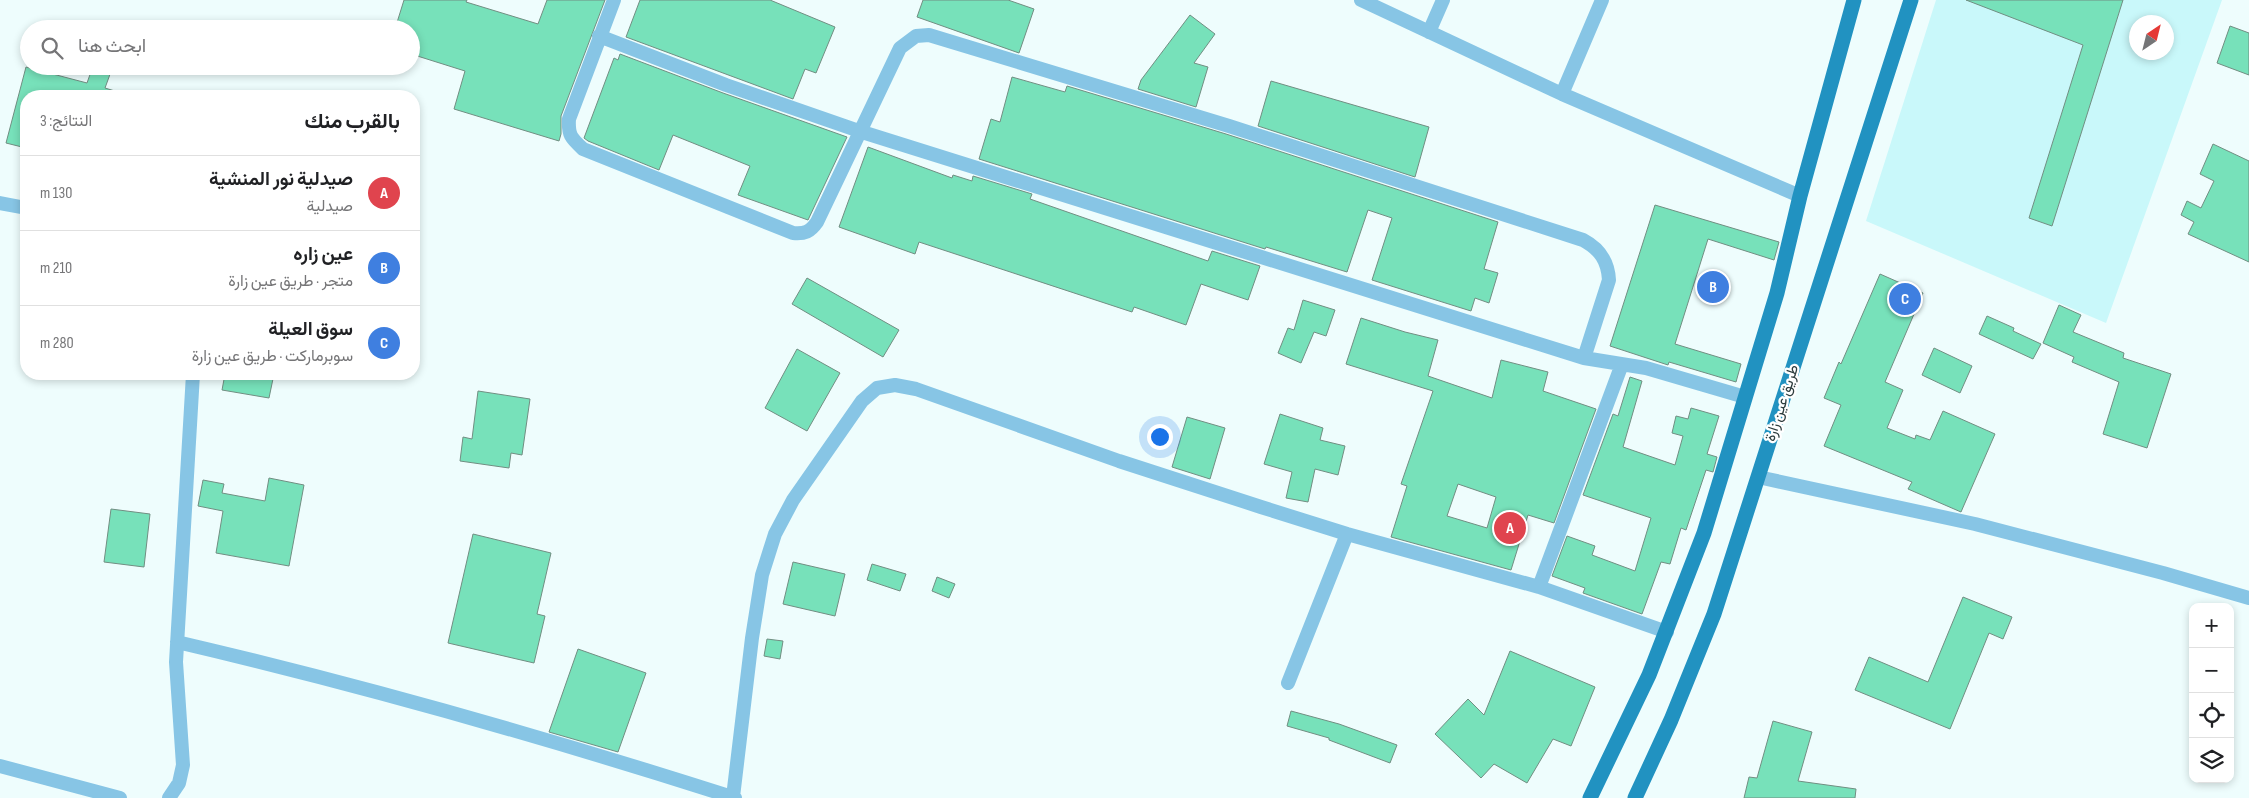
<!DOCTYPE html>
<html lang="ar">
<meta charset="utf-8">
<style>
:root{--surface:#fff;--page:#f6f6f6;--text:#202124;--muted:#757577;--line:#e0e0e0;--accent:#ea580c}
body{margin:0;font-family:"Sofia Sans Condensed",Vazirmatn,sans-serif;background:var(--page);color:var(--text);direction:rtl}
.controls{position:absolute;right:15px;bottom:15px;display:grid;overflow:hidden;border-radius:10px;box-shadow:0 2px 8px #0003}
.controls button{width:45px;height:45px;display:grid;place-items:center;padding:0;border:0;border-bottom:1px solid var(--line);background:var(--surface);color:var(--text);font:25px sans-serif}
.compass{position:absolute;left:2129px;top:15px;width:45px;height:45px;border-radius:50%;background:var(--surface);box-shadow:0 2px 8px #0003;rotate:35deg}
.you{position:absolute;left:1159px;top:436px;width:18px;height:18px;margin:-12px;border:4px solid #fff;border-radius:50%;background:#1a73e8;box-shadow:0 0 0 8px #1a73e833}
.badge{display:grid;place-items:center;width:32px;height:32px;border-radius:50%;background:var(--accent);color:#fff;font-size:16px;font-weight:700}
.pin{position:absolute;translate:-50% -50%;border:2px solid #fff;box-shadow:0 1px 5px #0006}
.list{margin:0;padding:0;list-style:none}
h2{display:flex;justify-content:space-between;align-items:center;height:65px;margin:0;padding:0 20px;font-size:21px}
h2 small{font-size:16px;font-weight:400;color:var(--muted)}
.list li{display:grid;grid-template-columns:32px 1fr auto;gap:15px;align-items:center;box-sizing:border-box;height:75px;padding:0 20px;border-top:1px solid var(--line)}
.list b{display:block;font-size:19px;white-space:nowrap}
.list p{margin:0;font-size:16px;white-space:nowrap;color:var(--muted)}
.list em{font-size:16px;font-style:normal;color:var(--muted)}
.icon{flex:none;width:28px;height:28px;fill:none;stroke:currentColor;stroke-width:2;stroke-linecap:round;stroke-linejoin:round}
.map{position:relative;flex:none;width:2249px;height:798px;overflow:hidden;direction:ltr}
.search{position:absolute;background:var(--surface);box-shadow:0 2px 8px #0003;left:20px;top:20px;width:400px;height:55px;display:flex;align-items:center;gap:12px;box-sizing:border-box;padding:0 18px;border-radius:28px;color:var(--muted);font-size:19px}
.panel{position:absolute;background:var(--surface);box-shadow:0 2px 8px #0003;left:20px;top:90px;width:400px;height:290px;border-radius:20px;direction:rtl}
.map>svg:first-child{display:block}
</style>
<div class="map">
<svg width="2249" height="798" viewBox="0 0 2249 798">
<rect width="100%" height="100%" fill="#eefdfd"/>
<path fill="#c9f8fa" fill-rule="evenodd" d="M1936,0H2222L2106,323L1866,221ZM2136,22H2166V52H2136Z"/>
<path fill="#77e1ba" stroke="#718e82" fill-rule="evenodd" d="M404,0H467L466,2L538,24L547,0H605L561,116V134L559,141L454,109L465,71L411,54V29H395Z
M640,0H770L835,27L816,73L805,69L793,99L626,37Z
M923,0H1008L1034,9L1019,53L917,17Z
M1966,0H2123L2052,226L2029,218L2083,45Z
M1190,15L1215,34L1194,63L1208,67L1196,107L1138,89L1141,80Z
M2230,26L2249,33V75L2217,63Z
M620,54L723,93L847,137L808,220L738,195L750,166L673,135L659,170L588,141L584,138L614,58L618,60Z
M93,66H113L105,88L118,92V96H26V148L6,143L26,67L87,83Z
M1012,77L1065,92L1067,86L1226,134L1498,222L1484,269L1498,273L1489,303L1475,298L1471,311L1372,280L1392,218L1368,210L1347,272L1266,247L1265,249L979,159L991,119L1000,122Z
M1271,81L1429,127L1415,177L1258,126Z
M2213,144L2249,161V262L2188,234L2194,222L2181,215L2187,201L2201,208L2214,181L2200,174Z
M868,147L952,178L953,175L972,181L973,176L1032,194L1030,199L1208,261L1212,251L1260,266L1248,300L1201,284L1186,325L1134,307L1132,312L919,242L915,254L839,227Z
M1655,205L1779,242L1774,260L1708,239L1675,344L1741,364L1736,382L1669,362L1668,365L1610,346Z
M1880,274L1923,293L1885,382L1903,390L1887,428L1915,439L1916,435L1930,440L1943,411L1995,434L1961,512L1908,489L1912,482L1824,446L1841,405L1824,398L1839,362L1841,364Z
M807,278L899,330L883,357L792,304Z
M1303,300L1335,310L1326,336L1314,332L1301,363L1278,353L1288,328L1294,330Z
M2059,305L2081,315L2073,332L2124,353L2123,358L2171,374L2147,448L2103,434L2119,382L2072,362L2074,357L2043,343Z
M1987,316L2014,328L2013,331L2041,344L2033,359L1979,334Z
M1361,318L1405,332L1438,340L1428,376L1492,398L1501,360L1548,372L1543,391L1596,409L1554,523L1528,515L1511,570L1391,537L1407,486L1401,484L1433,391L1346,364ZM1458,484L1496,497L1487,528L1447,516Z
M1934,348L1972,366L1960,393L1922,375Z
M797,349L840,373L807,431L765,408Z
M225,374H274L269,398L222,390Z
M1630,377L1642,381L1623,447L1675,465L1683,436L1672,433L1676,416L1688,419L1691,408L1719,416L1707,454L1717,457L1713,472L1706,470L1686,530L1681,528L1670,564L1661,562L1642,614L1583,593L1585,588L1552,576L1567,536L1595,546L1592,555L1635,571L1651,518L1583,495L1613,414L1618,416Z
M478,391L530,399L522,455L511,453L509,468L460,461L463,437L472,439Z
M1280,414L1323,428L1320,440L1345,446L1338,475L1315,469L1308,502L1286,498L1292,472L1264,464Z
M1187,417L1225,428L1210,479L1172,467Z
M269,478L304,485L289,566L216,553L223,511L198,506L203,480L224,484L222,493L265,501Z
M111,509L150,514L144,567L104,562Z
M473,534L551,553L537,614L545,616L534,663L448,643Z
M793,562L845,574L835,616L783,604Z
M872,564L906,574L900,591L867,580Z
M937,577L955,584L949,598L932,591Z
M1963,597L2012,617L2003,639L1989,633L1950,729L1855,690L1869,657L1928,682Z
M767,639L783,641L780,659L764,656Z
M578,649L646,673L618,752L549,732Z
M1510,651L1595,687L1571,746L1553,739L1527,783L1494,764L1481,778L1435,734L1468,699L1484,715Z
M1291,711L1339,724L1397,745L1390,763L1329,740V738L1287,726Z
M1773,721L1812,732L1798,781L1856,789L1855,798H1744L1749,777L1757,778Z"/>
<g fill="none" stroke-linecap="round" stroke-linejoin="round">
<path stroke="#87c5e5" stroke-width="14" d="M614,0L569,119C568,135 571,138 583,149L793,233C805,234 810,232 817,222L900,48L916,36L929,35L1229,126L1583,240C1600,249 1608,261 1609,280L1584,358
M1361,0L1562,94L1800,196
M1429,32L1443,0
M599,36L726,85L862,132L1584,358L1646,368L1745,397
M1562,94L1602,0
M0,203L26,208
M1758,477L1975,524L2163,573L2249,598
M1539,587L1622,364
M177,642C365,686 551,739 735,798
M1288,683L1347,534
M0,766L120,798
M733,797L752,638L762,575L775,534L793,500L862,401L877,388L895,385L916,389L1119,461L1261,507L1347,534L1539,587L1667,632
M169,798L179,783L183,765L176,662L193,374"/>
<path stroke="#2192c1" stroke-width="15" d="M1590,798L1649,675L1704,533L1777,293L1800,196L1854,0
M1635,798L1671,720L1714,614L1911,0"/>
</g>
<g text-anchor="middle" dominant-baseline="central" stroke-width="4.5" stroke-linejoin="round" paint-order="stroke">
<g font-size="15" fill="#2e3d3e" stroke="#fff">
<text transform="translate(1782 403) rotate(-72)">طريق عين زارة</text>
</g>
</g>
</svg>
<div class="controls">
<button>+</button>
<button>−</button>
<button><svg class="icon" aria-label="locate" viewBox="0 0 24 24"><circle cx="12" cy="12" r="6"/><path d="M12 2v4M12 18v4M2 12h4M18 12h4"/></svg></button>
<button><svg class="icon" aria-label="layers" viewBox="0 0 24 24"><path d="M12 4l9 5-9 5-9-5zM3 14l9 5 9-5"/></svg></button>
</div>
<svg class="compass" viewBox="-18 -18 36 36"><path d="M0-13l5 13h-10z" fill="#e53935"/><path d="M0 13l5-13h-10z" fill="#757577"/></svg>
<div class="you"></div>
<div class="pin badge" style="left:1510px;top:528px;background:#e0444e">A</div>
<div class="pin badge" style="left:1713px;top:287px;background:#3f7fe0">B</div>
<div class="pin badge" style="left:1905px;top:299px;background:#3f7fe0">C</div>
<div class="search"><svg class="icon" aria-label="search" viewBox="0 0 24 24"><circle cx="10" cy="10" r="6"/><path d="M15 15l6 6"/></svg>ابحث هنا</div>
<section class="panel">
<h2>بالقرب منك<small>النتائج: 3</small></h2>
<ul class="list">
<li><span class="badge" style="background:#e0444e">A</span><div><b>صيدلية نور المنشية</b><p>صيدلية</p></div><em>130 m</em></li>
<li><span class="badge" style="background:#3f7fe0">B</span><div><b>عين زاره</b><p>متجر · طريق عين زارة</p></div><em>210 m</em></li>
<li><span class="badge" style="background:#3f7fe0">C</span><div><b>سوق العيلة</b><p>سوبرماركت · طريق عين زارة</p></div><em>280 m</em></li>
</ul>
</section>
</div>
